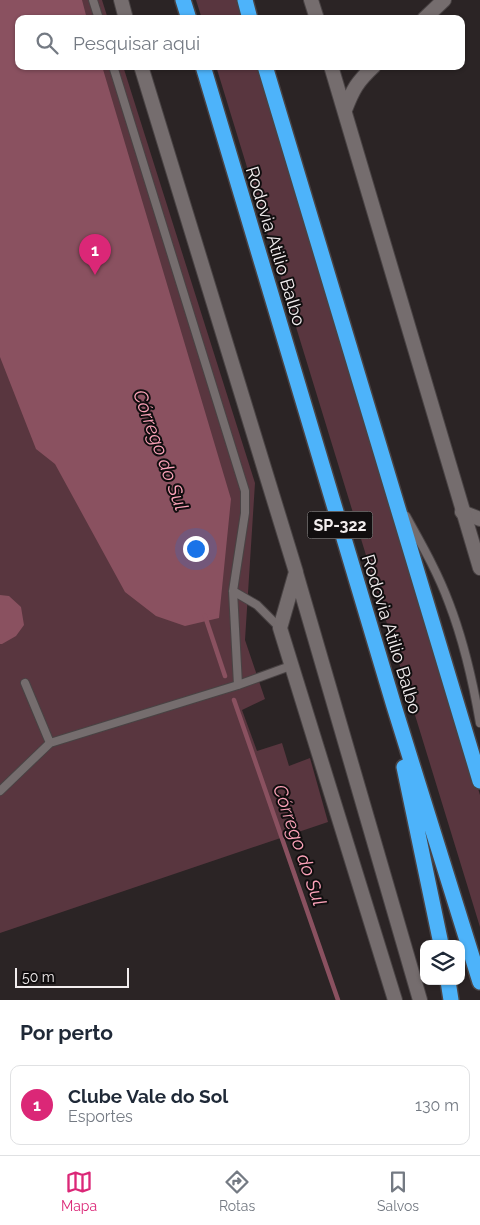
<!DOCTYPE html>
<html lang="pt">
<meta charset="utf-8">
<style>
:root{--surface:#fff;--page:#f6f6f7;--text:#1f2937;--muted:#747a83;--line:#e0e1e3;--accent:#db2777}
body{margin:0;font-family:Raleway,sans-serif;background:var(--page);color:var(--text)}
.controls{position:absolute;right:15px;bottom:15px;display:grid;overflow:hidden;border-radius:10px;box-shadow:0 1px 4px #0004}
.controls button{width:45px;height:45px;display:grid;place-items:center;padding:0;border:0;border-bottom:1px solid var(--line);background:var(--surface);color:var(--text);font:25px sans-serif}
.scale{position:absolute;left:15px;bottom:12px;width:114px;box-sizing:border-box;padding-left:5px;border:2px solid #f2edee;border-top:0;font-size:14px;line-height:18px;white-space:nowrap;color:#f2edee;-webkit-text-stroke:4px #110e0f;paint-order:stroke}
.you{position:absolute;left:195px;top:548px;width:18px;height:18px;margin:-12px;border:4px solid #fff;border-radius:50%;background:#1a73e8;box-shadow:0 0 0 8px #1a73e833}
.badge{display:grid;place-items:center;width:32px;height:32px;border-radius:50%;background:var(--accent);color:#fff;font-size:16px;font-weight:700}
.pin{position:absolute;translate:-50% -41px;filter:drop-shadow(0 1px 2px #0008)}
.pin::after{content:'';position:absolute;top:26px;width:18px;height:15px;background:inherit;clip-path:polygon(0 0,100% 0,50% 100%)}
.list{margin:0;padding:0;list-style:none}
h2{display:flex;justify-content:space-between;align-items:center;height:65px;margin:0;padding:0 20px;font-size:21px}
h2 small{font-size:16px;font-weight:400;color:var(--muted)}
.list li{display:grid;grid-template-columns:32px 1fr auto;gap:15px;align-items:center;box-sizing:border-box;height:80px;margin:0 10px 10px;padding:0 10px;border:1px solid var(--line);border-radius:10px}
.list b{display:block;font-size:19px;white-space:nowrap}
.list p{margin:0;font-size:16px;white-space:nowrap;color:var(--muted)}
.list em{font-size:16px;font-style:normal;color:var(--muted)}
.icon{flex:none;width:28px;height:28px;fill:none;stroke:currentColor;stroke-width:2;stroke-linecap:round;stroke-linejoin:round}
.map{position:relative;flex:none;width:480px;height:1000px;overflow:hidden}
.search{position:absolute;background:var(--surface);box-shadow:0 1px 4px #0004;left:15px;right:15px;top:15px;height:55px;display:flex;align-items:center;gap:12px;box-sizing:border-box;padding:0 18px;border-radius:10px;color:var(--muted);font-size:19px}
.sheet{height:155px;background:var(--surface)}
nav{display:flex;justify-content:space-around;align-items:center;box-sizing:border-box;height:70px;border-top:1px solid var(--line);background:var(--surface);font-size:14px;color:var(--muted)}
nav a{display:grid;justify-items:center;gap:2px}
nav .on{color:var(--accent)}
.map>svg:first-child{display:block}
</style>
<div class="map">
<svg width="480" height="1000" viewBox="0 0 480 1000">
<rect width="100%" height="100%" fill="#2b2425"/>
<path fill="#59363f" d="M0,0H102L108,19H19V66H123L255,483L245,640L265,699L242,710L257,751L282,743L289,766L310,758L328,822L0,933Z
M196,0H238L244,19H202Z
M216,66H259L480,795V927Z"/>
<path fill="#8a5160" d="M0,0H82L87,19H19V66H102L231,499L219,618L185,626L156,616L125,592L55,464L36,449L0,357Z
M0,595L9,596L21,607L24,625L16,636L2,644H0Z"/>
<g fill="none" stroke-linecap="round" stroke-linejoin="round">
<path stroke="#8a5160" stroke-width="4.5" d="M205,616L225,676
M234,700L338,1000"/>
<defs>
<path id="service" d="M93,0L99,19
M113,66L245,491V513L233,591L238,685
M406,516C422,545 438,573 449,603C464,642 473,682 480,723
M233,591L257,605L280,628
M25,683L50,743
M0,791L50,743L238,685L293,665"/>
<path id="minor" d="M121,0L126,19
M141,66L296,572L280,628L395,1000
M462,512L480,519
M296,573L420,1000"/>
<path id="secondary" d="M311,0L317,19
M424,19L444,0
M331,66L480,568
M345,110C353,89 357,82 374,66"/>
<path id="motorway" d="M183,0L189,19
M245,0L250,19
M203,66L394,706L480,982
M265,66L480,781
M404,767L441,944
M448,981L451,1000"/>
</defs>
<use href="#service" stroke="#494344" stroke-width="10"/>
<use href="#minor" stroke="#494344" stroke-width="16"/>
<use href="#secondary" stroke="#494344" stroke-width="16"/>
<use href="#motorway" stroke="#494344" stroke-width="18"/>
<use href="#service" stroke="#756d6e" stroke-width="8"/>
<use href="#minor" stroke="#756d6e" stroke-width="14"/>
<use href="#secondary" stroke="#756d6e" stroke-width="14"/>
<use href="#motorway" stroke="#4db3fa" stroke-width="15"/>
</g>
<g text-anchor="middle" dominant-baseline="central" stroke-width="4" stroke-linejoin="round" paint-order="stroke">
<rect fill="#110e0f" stroke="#aeaaab" stroke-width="1" x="307.5" y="511.5" width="65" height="27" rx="4"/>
<g font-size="16" font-weight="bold" fill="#f2edee">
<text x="340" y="525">SP-322</text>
</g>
<g font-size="18" fill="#f2edee" stroke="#110e0f">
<text transform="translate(276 246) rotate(73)">Rodovia Atilio Balbo</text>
<text transform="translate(392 634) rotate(73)">Rodovia Atilio Balbo</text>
</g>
<g font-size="19" font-style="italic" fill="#fca3b9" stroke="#110e0f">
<text transform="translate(161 450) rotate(70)">Córrego do Sul</text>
<text transform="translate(300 845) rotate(71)">Córrego do Sul</text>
</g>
</g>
</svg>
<div class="controls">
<button><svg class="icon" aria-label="layers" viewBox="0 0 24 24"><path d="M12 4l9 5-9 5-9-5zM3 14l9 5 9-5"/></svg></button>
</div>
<div class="scale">50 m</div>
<div class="you"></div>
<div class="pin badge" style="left:95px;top:275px">1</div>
<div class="search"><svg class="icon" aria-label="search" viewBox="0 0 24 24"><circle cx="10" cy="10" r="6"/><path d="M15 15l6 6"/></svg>Pesquisar aqui</div>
</div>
<section class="sheet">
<h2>Por perto<small></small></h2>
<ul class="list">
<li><span class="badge">1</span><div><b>Clube Vale do Sol</b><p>Esportes</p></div><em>130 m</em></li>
</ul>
</section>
<nav>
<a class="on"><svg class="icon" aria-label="map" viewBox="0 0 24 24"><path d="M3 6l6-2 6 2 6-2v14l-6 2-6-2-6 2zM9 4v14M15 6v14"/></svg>Mapa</a>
<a><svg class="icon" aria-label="directions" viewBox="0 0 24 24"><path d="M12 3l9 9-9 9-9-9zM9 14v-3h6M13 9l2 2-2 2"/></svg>Rotas</a>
<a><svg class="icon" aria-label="saved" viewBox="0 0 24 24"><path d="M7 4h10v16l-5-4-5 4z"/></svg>Salvos</a>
</nav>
